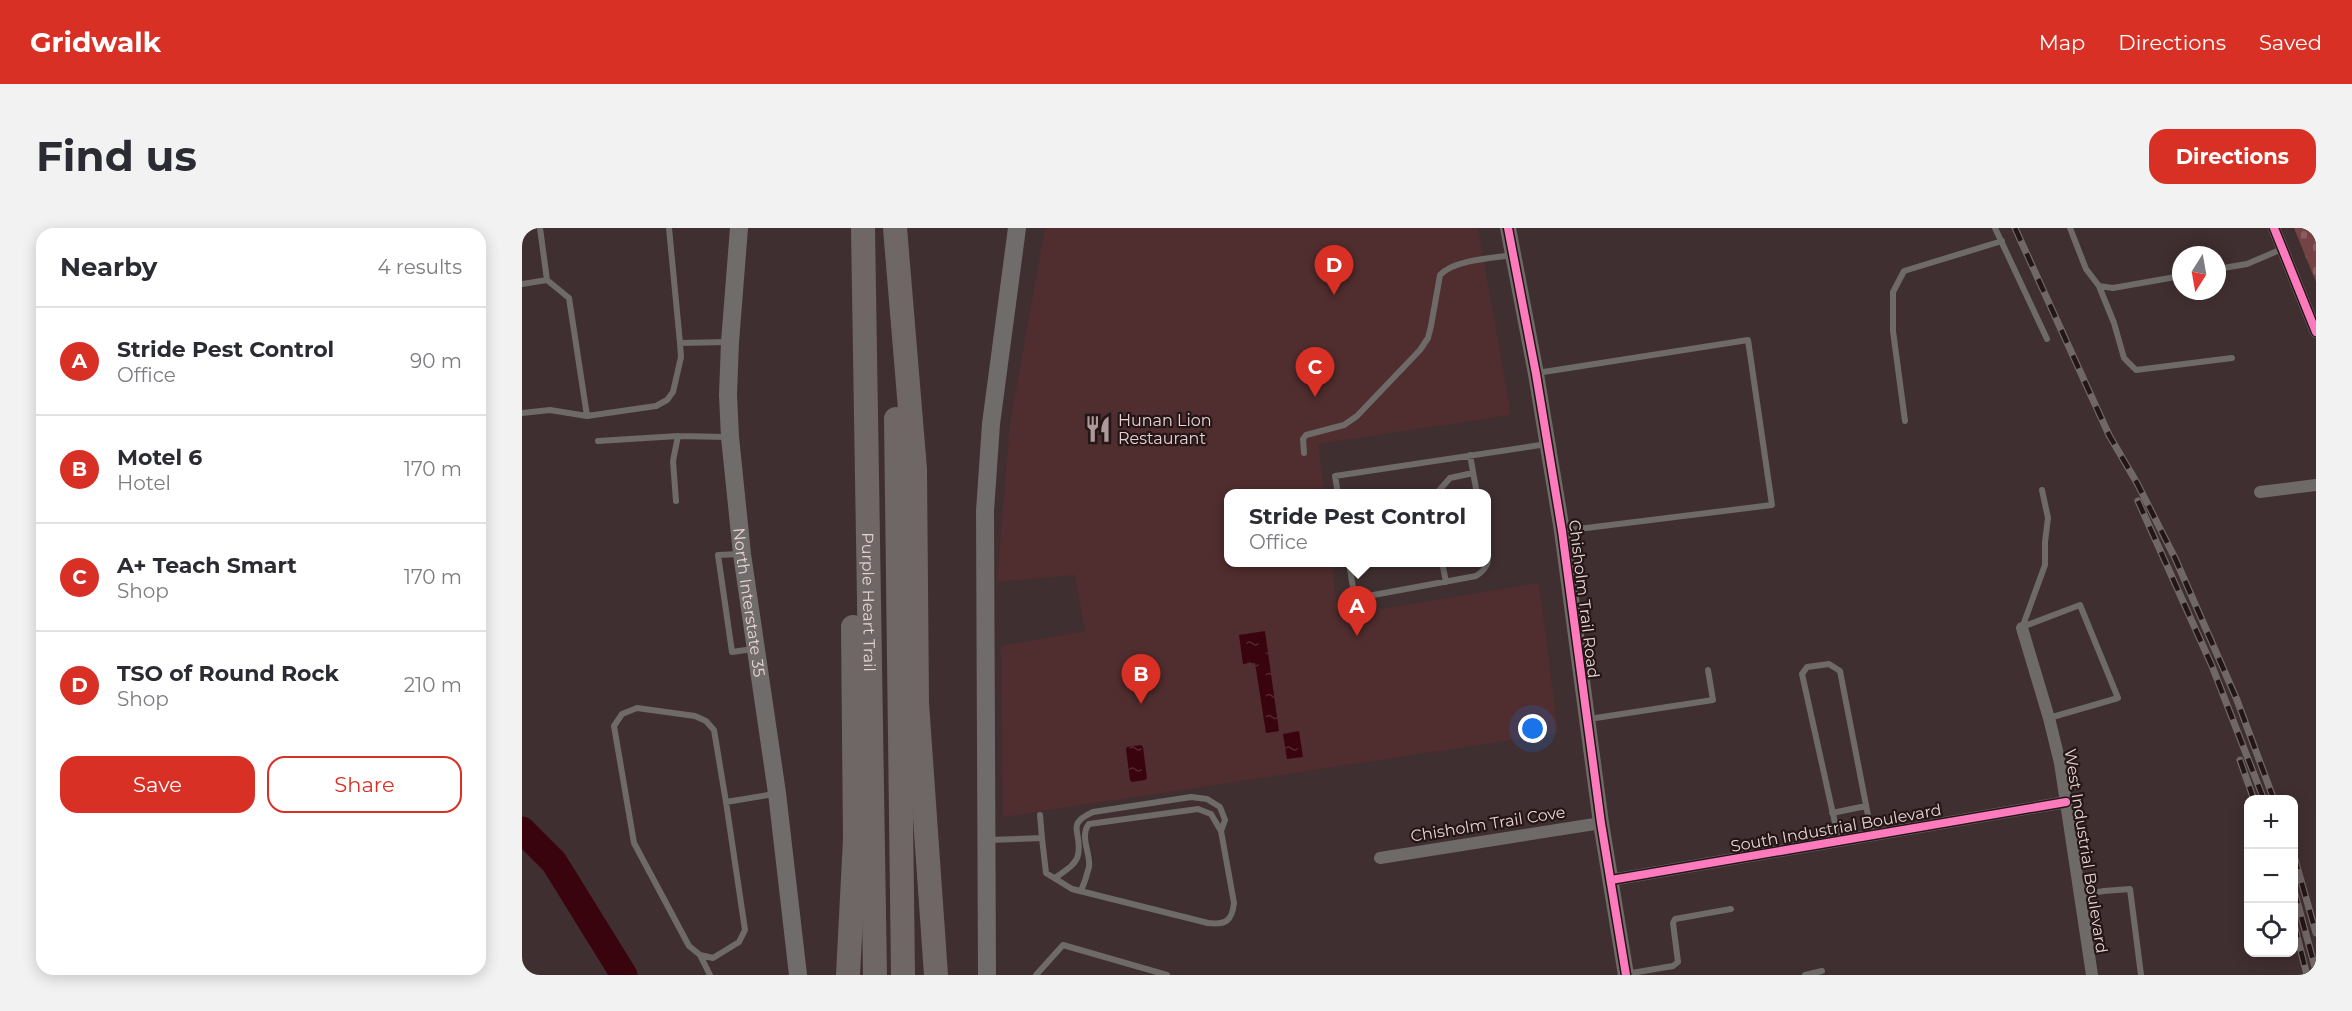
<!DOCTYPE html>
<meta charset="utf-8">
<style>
:root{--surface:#fff;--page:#f2f2f3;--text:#2b2b33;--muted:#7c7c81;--line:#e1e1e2;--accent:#d93025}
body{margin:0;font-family:Montserrat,sans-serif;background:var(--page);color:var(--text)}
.controls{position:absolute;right:18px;bottom:18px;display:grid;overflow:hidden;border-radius:12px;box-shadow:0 3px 15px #0003}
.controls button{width:54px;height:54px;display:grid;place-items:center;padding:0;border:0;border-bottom:2px solid var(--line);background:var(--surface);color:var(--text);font:30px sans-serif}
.compass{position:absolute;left:1650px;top:18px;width:54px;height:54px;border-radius:50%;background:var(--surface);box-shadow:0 3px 15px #0003;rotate:191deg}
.you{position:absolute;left:1011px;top:501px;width:21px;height:21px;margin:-15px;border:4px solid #fff;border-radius:50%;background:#1a73e8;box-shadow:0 0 0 9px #1a73e833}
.badge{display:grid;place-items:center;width:39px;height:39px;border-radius:50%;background:var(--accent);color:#fff;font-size:20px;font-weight:700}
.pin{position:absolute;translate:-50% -50px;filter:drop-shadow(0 2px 3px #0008)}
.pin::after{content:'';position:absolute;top:32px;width:21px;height:18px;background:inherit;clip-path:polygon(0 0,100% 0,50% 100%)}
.popup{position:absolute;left:702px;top:261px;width:267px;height:78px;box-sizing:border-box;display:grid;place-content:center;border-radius:12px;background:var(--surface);filter:drop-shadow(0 2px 4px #0005);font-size:20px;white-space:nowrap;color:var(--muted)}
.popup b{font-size:22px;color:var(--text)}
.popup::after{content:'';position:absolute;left:50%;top:100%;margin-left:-12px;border:12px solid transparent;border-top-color:var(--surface)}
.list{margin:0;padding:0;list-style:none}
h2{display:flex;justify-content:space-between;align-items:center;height:78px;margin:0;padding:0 24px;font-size:26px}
h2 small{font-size:20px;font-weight:400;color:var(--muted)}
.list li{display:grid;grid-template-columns:39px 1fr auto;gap:18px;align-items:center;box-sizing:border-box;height:108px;padding:0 24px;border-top:2px solid var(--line)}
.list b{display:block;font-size:22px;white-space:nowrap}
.list p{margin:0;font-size:20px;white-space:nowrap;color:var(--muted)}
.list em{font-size:20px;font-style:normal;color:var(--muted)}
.actions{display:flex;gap:12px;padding:18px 24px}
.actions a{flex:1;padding:14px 0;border:2px solid var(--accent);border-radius:18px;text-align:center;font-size:21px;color:var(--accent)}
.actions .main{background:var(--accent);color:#fff}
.icon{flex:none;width:33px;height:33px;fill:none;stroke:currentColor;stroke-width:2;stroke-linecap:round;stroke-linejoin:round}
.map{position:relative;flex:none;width:1794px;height:747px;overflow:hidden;border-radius:18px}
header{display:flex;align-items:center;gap:36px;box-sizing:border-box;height:84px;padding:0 30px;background:var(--accent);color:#fff}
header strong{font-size:28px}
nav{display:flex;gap:33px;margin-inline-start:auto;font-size:21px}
.intro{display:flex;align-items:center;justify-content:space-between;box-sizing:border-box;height:144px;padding:0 36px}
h1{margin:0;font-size:42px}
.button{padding:15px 27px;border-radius:18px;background:var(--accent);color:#fff;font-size:21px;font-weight:700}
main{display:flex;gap:36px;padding:0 36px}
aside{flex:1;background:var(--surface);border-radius:18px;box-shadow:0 3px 15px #0003}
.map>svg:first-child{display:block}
</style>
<header>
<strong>Gridwalk</strong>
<nav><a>Map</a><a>Directions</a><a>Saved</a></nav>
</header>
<div class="intro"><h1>Find us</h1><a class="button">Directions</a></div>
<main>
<aside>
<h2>Nearby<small>4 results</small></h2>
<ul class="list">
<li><span class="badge">A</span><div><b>Stride Pest Control</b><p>Office</p></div><em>90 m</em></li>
<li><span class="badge">B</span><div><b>Motel 6</b><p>Hotel</p></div><em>170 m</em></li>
<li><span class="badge">C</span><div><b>A+ Teach Smart</b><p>Shop</p></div><em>170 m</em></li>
<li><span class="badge">D</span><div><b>TSO of Round Rock</b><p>Shop</p></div><em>210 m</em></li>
</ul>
<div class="actions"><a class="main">Save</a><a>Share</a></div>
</aside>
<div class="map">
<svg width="1794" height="747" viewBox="0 0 1794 747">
<defs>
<pattern id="cemetery-stones" width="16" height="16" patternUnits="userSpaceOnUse" patternTransform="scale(1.5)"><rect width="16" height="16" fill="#754345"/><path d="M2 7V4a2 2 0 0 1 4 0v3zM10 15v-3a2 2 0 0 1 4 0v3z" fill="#895d5f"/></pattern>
<pattern id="water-ripples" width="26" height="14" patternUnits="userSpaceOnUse" patternTransform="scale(1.5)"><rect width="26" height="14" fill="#39040d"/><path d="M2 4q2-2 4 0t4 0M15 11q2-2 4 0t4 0" fill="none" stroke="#56282f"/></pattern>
</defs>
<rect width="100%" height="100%" fill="#402f30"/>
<path fill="#502d2e" d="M523,0H956L989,187L796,216L802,265L706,266V334L810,335L816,388L1017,355L1036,505L481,589L479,418L563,403L553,347L475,354L488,196Z"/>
<path fill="url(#cemetery-stones)" d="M1772,0H1794V54Z"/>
<path fill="url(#water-ripples)" d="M743,403L757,503L744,505L733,435L721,436L717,407Z
M777,503L781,529L765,531L761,506Z
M619,517L621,519L625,550L623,552L610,554L608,552L604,521L605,519Z"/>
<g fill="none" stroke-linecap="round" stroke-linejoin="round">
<path stroke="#39040d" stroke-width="27" d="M0,602L32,634L102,747"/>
<path stroke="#6d6a68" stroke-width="6" d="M18,0L25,52
M147,0L158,115
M1473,0L1525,111
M1548,0L1564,41L1577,58L1591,60L1659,48
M1695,41L1725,36L1760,21
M0,56L25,52L47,70L65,188
M1577,58L1592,95L1602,130L1614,142L1710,130
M1015,145L1226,112L1250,277L1040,303
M0,185L28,182L65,188L134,178L145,172L151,164L159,129L158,115L205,114
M1383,193L1371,103V64L1382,43L1480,13
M76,213L156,208L205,209
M782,225L781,211L784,207L822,197L835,188L898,122L906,110L909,98L918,47C932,32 970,30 991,27
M948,227L955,266
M816,266L813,248L1025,216
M914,266L928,250L951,245
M154,273L151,233L156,208
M218,326L196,327L210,424L231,421
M827,334L831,360L839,368H846L954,348C968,339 967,332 964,318
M920,334L924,354
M1500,399L1558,377L1596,470L1527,490
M1500,400L1523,337V314L1526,290L1520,262
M1067,491L1191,472L1186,442
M1310,585L1344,578
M518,587L520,610
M466,612L520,610L524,645L550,661L686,695C704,697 710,693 712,675L699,603L703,592L698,579L685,571L669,569L571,584C542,597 561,604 556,627C554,637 541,644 533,650
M1317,613L1280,446L1285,439L1307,436L1318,443L1350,608
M559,663C562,656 565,647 567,639C569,626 557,608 567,596L676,581L689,586L699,603
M1558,667L1582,663L1608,661L1619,747
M178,727L191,730L217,714L223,702L204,574
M1104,746L1151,738L1156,734L1151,695L1153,691L1209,681
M188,747L178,727L167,718L112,615L92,498L100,486L115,480L173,488L184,493L192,502L204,574L252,566
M514,747L541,717L645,747
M1283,747L1300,743"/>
<path stroke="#6d6a68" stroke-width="12" d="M1752,0L1794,104
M1738,264L1794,257
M1500,400L1527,490L1538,535L1570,747
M858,630L1079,595
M1089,652L1544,574"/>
<path stroke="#6d6a68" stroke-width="16" d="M986,0L1014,146L1040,303L1079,595L1104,747"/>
<g stroke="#706c6b" stroke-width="18">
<path id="s1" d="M217,0L208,114L206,167L208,209L220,326L255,565L276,747"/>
<path d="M465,747L463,283L469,196L495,0"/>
</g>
<g stroke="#6e6766" stroke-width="24">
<path id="s2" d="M341,0L353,747"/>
<path d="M373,0L393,241L395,475L414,747"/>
<path d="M374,191L381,747"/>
<path d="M326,747L333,611L331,399"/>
</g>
<defs>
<path id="rail" d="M1493,0L1587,207L1615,255L1653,330L1715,472L1752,572
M1616,273L1690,438L1742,572
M1718,532L1732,572
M1772,628L1794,705
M1772,662L1794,743
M1772,696L1785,747"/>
</defs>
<use href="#rail" stroke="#706767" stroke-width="7"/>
<use href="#rail" stroke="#241616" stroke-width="4.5" stroke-dasharray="14" stroke-linecap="butt"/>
<defs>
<path id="cycleway" d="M986,0L1014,146L1040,303L1079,595L1104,747
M1752,0L1794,104
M1089,652L1544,574"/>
</defs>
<use href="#cycleway" stroke="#241616" stroke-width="11"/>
<use href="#cycleway" stroke="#fd7abc" stroke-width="8"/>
</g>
<defs>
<symbol id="restaurant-bare" viewBox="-9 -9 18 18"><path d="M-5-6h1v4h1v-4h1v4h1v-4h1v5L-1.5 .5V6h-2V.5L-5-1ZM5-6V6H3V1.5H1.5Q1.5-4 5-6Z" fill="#ad9999" stroke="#241616" stroke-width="2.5" paint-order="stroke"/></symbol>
</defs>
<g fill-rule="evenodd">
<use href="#restaurant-bare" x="557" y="182" width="38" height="38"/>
</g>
<g text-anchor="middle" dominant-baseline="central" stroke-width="4.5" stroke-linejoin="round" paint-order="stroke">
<g font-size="16" fill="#e7d2d2" stroke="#241616" text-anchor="start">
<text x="596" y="192">Hunan Lion<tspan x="596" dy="18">Restaurant</tspan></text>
</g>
<g font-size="16" fill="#e7d2d2" stroke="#241616">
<text transform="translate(1062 371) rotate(83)">Chisholm Trail Road</text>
<text stroke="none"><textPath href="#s2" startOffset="374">Purple Heart Trail</textPath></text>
<text stroke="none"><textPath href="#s1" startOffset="376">North Interstate 35</textPath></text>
<text transform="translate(966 596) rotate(-9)">Chisholm Trail Cove</text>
<text transform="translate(1314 600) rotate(-10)">South Industrial Boulevard</text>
<text transform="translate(1564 623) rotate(81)">West Industrial Boulevard</text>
</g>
</g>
</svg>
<div class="controls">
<button>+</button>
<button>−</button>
<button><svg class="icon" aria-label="locate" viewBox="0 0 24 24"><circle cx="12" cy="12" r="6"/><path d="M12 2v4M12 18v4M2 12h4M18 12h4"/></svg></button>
</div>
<svg class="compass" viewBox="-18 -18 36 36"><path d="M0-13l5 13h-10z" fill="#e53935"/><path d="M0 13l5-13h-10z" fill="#7c7c81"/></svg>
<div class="you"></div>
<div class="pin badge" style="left:835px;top:408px">A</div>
<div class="popup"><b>Stride Pest Control</b>Office</div>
<div class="pin badge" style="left:619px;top:476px">B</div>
<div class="pin badge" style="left:793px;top:169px">C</div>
<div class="pin badge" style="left:812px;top:67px">D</div>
</div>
</main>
